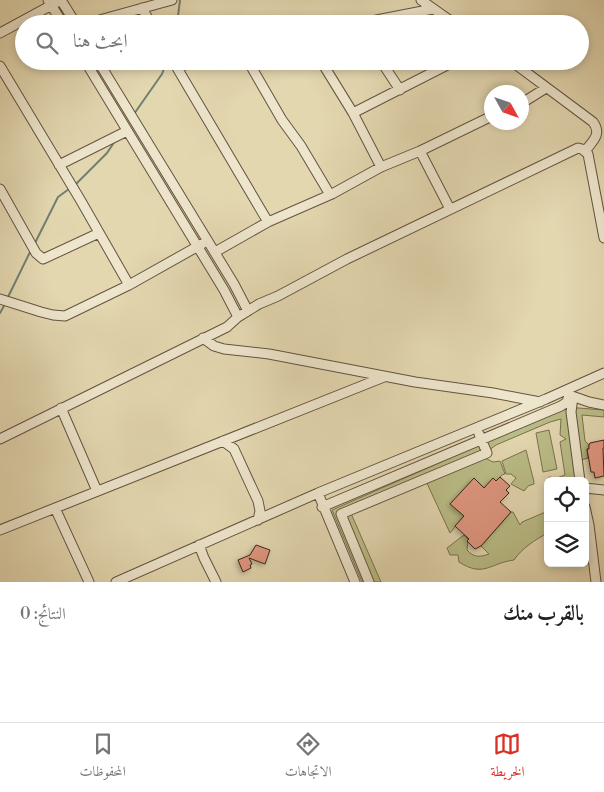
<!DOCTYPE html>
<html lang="ar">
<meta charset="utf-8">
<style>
:root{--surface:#fff;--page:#f2f2f2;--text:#222;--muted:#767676;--line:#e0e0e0;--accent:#d93025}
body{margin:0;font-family:"Libre Bodoni",Amiri,serif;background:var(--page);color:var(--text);direction:rtl}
.controls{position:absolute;right:15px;bottom:15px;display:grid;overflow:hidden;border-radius:8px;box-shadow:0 2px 8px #0003}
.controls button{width:45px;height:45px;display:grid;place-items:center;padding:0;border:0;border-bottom:1px solid var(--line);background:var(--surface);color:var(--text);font:25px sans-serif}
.compass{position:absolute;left:484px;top:85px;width:45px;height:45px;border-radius:50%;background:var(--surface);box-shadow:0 2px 8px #0003;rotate:130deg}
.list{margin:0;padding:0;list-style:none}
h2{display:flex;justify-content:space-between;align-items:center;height:65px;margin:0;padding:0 20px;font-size:21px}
h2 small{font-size:16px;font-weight:400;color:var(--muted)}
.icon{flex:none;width:28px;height:28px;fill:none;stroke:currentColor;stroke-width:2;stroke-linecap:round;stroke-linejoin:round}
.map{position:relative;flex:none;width:604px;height:582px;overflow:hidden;direction:ltr}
.search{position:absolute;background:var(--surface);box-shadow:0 2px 8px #0003;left:15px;right:15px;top:15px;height:55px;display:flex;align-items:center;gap:12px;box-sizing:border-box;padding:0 18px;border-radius:28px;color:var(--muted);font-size:19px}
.sheet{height:140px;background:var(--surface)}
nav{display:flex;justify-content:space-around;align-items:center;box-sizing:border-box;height:70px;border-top:1px solid var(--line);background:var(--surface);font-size:14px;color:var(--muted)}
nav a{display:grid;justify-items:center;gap:2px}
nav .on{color:var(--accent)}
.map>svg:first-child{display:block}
</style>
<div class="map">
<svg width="604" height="582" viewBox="0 0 604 582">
<defs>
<filter id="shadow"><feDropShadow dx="-2" dy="2" stdDeviation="2.5" flood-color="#0004"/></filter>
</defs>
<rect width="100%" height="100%" fill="#e3d7b0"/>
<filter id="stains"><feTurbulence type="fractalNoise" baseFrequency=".004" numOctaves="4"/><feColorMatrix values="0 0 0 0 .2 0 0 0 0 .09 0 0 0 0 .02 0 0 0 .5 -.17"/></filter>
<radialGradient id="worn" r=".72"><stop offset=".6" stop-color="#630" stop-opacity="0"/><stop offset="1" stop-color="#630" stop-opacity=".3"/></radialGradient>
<path fill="#babd87" stroke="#7a7251" d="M566,407L604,410V417L582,415L585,441L589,445V449H587L588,458L577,461L580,481H548V483L546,482L549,477L557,478L565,475L560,442L566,439L560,435L561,419L550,422L496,445L481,456L493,462L500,461L505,474L502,475L496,481L494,479L484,488L474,479L451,504L464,516L450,533L425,479L350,511L381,582H362L332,510Z
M549,430L557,469L543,472L536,433Z
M526,450L534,482V484L528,486L524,491L511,484L516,478L511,474H506L502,461Z
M548,511V533C536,539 521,549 514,560C490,563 484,578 459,562L458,555H450L447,548L464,535L468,539L467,550C474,558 480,557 489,554L481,546L511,512H513L520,525L522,522Z"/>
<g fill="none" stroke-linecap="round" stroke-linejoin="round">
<path stroke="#717f71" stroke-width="2" d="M177,24L180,0
M134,114L162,74L167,61
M75,185L107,153L115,141
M35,243L58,197L69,189
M8,297L31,250
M0,313L5,304"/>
</g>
<path fill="#de967f" stroke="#3a271b" filter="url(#shadow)" d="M604,440V448H603L604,476L595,478L594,472H591L587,449H589V445L590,443Z
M500,477L510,486L506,490L509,493L500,502L511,512L481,546L475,549L467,541L469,539L455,526L464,516L450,504L474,478L484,488L493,478L496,481Z
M256,545L270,550L265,564L249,558L252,564L250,565L251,568L243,572L238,560L250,555Z"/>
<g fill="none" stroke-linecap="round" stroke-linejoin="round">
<defs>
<path id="minor" d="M48,0L63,24
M61,0L76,24
M421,0L455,24
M142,8L151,24
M85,24L172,0
M356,24L433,9
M0,33L61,0
M85,61L224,290L238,317
M98,61L234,284L248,311
M173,61L268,222L215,252
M248,61L282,120L301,146L329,193L332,194
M321,61L353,113
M381,61L400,90
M511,61L593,122C602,134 593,141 585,151
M0,66L81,201L129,285
M177,67L201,61
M522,103L546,88
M420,151L492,116
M59,165L127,131
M381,167L353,113L455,61
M0,189L36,253L43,259L99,233
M268,222L332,194L381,167L420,151L450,209
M0,299L41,312L53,315L65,316L129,285L202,244
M203,338L214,346L224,349L269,354L415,382L493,393L540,402
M569,395L589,402L604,405
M573,397L571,412L580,481
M61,408L97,491
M0,439L227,327L238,317L259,304L278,296L347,259L578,148L582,149L588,154L604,238
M223,441L234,449L258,501L260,511L258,520
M585,488L604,490
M318,493L355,582
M322,507L561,406L567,402L569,395
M585,507L589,525L596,582
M55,508L89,582
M0,530L384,377
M199,545L204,558L216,582
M116,582L318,493L546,399L604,373
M369,582L341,514L487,453L479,434"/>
</defs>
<use href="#minor" stroke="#645340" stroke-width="11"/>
<use href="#minor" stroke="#ede5cc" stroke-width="9"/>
</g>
<rect width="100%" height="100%" filter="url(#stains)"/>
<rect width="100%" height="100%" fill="url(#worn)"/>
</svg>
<div class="controls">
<button><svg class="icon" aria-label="locate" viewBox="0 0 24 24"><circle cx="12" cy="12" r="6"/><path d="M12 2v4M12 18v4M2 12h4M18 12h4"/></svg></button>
<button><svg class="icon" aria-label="layers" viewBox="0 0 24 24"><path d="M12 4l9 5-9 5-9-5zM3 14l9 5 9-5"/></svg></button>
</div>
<svg class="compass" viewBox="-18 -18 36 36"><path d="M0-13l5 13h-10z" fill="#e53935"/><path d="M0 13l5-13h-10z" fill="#767676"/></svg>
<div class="search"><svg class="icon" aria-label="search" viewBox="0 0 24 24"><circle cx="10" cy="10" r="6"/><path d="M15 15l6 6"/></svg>ابحث هنا</div>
</div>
<section class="sheet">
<h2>بالقرب منك<small>النتائج: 0</small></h2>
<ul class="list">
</ul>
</section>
<nav>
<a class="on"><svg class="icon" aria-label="map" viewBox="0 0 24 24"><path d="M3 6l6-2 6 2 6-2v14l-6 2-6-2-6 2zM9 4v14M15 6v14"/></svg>الخريطة</a>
<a><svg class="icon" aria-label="directions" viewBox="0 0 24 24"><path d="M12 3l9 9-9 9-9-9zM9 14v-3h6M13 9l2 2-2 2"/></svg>الاتجاهات</a>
<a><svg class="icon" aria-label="saved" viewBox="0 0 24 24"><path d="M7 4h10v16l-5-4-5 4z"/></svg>المحفوظات</a>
</nav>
